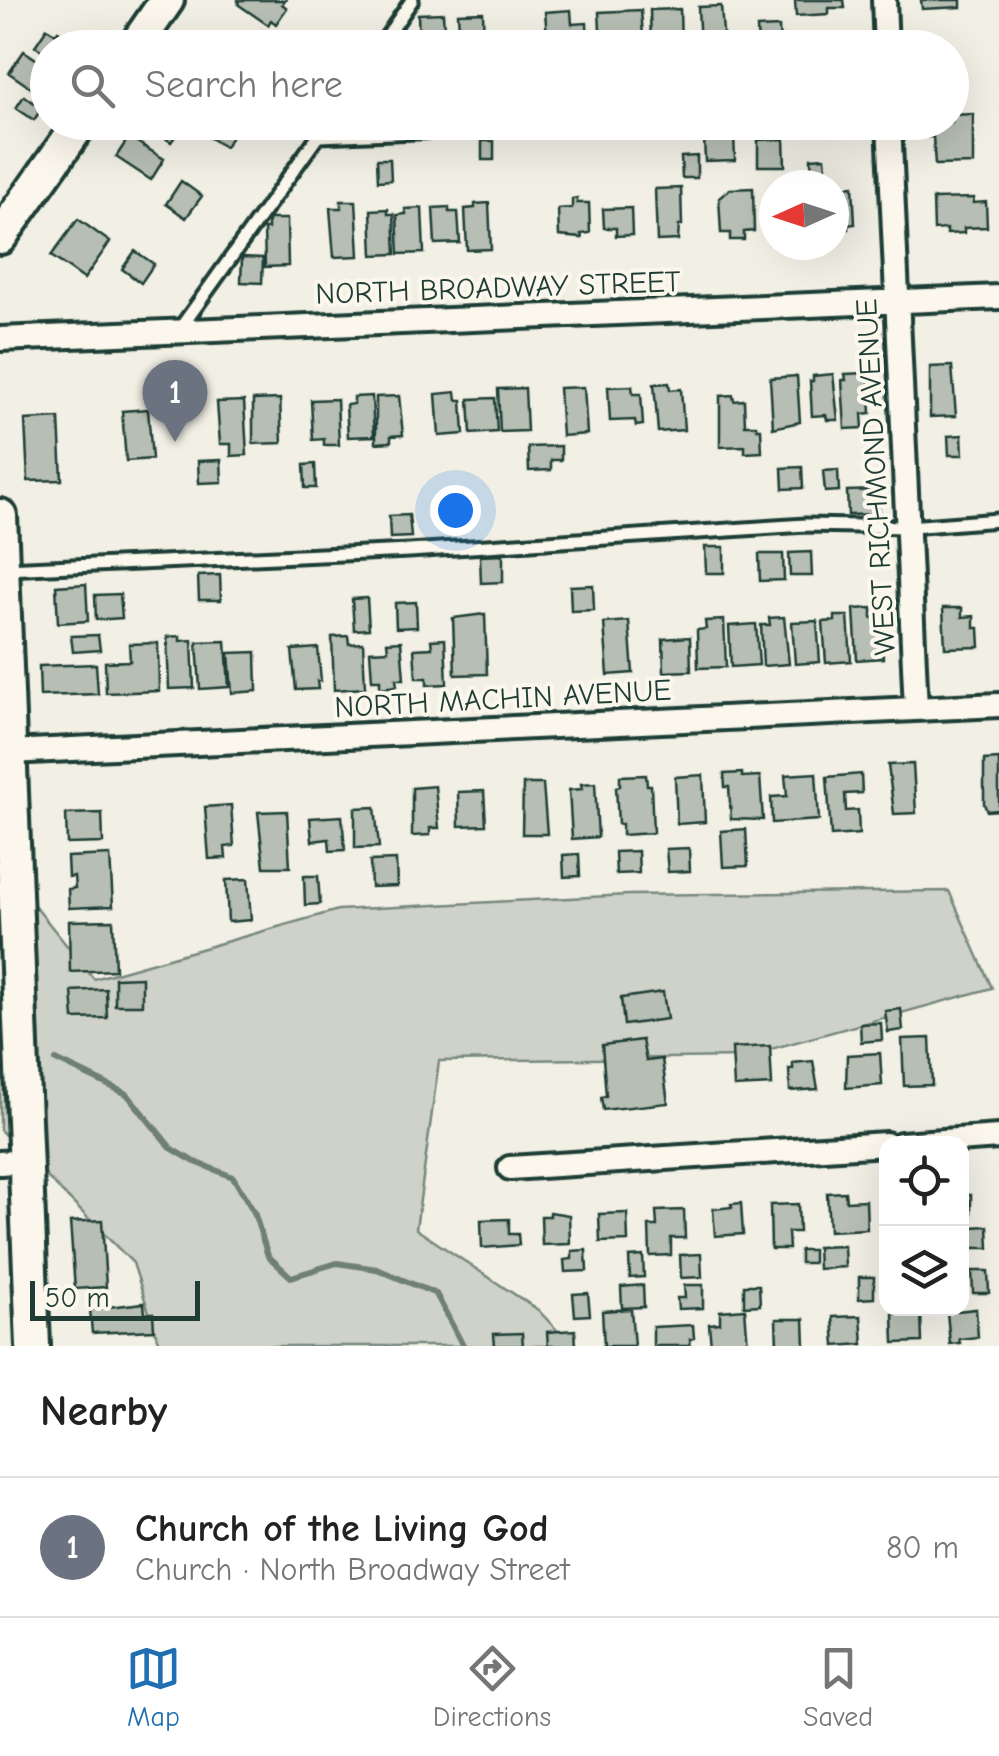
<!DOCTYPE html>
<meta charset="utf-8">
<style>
:root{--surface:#fff;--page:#f6f6f6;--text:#222;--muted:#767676;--line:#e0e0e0;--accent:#1f6fb2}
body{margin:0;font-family:"Comic Neue",sans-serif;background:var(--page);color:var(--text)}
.controls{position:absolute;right:30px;bottom:30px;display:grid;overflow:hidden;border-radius:20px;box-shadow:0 10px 40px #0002}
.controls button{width:90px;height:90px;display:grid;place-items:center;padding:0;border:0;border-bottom:2px solid var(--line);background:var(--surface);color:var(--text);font:50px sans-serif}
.compass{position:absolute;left:759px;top:170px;width:90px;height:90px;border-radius:50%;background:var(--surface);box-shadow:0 10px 40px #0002;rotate:267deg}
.scale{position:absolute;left:30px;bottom:25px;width:170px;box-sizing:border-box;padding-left:10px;border:5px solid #1f3d34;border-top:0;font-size:28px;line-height:35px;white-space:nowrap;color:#1f3d34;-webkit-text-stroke:8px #fbf7ec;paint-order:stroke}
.you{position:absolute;left:455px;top:510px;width:35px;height:35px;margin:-25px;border:8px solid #fff;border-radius:50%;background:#1a73e8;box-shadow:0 0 0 15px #1a73e833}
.badge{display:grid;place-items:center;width:65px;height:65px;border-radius:50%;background:var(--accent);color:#fff;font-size:32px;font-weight:700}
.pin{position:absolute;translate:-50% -82px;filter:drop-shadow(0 2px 5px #0008)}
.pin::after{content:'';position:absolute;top:52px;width:35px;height:30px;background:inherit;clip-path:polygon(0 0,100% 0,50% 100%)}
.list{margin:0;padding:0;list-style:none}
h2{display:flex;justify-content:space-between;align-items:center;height:130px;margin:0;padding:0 40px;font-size:42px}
h2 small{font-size:32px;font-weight:400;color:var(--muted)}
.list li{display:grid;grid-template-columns:65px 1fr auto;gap:30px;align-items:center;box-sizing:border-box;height:140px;padding:0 40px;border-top:2px solid var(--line)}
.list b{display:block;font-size:38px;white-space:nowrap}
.list p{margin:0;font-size:32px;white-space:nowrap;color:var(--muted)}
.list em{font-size:32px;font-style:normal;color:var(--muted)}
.icon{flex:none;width:55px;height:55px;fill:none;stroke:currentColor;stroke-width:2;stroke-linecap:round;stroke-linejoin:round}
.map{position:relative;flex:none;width:999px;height:1346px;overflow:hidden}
.search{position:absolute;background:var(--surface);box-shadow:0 10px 40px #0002;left:30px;right:30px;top:30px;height:110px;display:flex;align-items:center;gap:25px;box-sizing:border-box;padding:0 35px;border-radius:55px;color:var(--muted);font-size:38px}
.sheet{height:270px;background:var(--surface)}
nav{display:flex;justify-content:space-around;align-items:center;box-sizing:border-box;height:140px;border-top:2px solid var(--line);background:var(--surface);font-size:28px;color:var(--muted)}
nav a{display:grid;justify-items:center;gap:5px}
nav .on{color:var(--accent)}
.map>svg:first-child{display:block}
</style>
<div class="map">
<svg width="999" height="1346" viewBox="0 0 999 1346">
<rect width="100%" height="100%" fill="#f2f0e5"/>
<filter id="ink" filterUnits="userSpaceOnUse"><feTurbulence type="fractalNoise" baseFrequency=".01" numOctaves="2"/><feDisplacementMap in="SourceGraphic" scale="20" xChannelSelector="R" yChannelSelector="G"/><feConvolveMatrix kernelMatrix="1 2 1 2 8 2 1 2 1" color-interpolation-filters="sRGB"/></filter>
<g filter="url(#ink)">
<path fill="#cfd2c8" stroke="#77887e" stroke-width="2.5" d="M0,863L94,979L338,910L628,895L949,891L992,988L742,1057L439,1061L416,1229L538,1310L572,1346H160L133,1263L0,1130Z"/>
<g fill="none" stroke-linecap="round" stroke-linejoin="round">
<path stroke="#6e7f75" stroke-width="6" d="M56,1060L127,1094L171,1148L193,1161L233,1177L254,1212L268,1256L291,1277L337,1263L377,1269L436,1294L463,1346"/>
</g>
<path fill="#b7beb3" stroke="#1f3d34" stroke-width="2.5" d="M238,0H285L282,4L287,8L276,24L271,20L268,25L239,5Z
M795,0H844L845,8H829V14L796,16Z
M921,0H961V7L922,9Z
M721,6L724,46L700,48L698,7Z
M680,9L681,46L651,47L650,10Z
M571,10L572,24L587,23L588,48H548L545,12Z
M641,10L643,36L630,37L631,48H601L599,12Z
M483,12L484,48H460L458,13Z
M443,13L445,48H419L418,14Z
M779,27L780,48H758L757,28Z
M47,28L56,34L58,31L83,48H48V55L35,46Z
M837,35L844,37V48H790L789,39Z
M24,51L48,67L47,99L9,73Z
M958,72L960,105H952V73Z
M24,96L42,108L34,120L16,108Z
M973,114V164L935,165L933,137H928L927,122H952V115Z
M152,122H194L196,124L189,134L181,128L171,142L149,127Z
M216,122L234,133L225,147L207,136Z
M734,135L735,160L705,161L704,137Z
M129,137L164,159L151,180L116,157Z
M784,139L785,166H758V140Z
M482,141H494V160H482Z
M697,156V178H682L681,157Z
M825,157L827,179L812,180L811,158Z
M377,159H390L391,180L378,181Z
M181,181L202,196L186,218L166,204Z
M853,186L855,224L848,225V229H834V187Z
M681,188L682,225H679L678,240L657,241L655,189Z
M753,188L754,231L744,232V240H730V233H721L719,198L730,189Z
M577,198V203H589L590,233L581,234L582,238L559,236L558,209L572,208V199Z
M974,198L973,203L986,202L987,227L964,228V233L947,234V229L934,230L933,199Z
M341,201H356L359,256L334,257L330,208H341Z
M489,203L491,249L467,250L465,209L475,208V204Z
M449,207V212H458L460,243L435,244L433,208Z
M422,208L424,253L399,254L397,215L406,214L405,209Z
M631,208L632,235L616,236V228H604L603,209Z
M388,209V214H394L396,254L373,255L371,210Z
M78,219L110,242L84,279L51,256Z
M268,219H287L288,266L265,267L264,229H268Z
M135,251L154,264L141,283L122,269Z
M242,257L263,258L262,283L241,282Z
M952,366L956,416L930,417V367Z
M866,373V378H869L871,413L862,414L863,428L845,429L842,380H846L845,374Z
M833,374L838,420H827L826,415L812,416L810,381H813V376Z
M797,376L800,422L773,428L770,378Z
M669,383L670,390L681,389L684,430L658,432L654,384Z
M632,386L633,394H641L643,425L636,426L635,420L610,421L608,387Z
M584,387L587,434L562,436L559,388Z
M525,388L527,431L500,432L498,389Z
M456,392L457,400H462L464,434L439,436L436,394Z
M733,395L734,401L744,400L745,425H756L757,429H761L762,452L745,453V446L720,447V396Z
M372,396L374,436L348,437L346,405L354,404V397Z
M399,396L403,435L391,436V442L376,443V397Z
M495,398L497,432L471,434L469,399Z
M280,399L282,443L253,444V400Z
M337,399L339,445H324V439L313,440L311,400Z
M244,401L247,455L231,456V444H220L217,402Z
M148,409L152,459L126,461L122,411Z
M59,418L62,480L28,481L25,420Z
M962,435L963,455H949L948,436Z
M561,446V460H551V470L529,471L528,447Z
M221,460L222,482L199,483L198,461Z
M315,464L316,488H305L304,465Z
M802,467L803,488L783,489L782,468Z
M838,470L839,491L825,492L823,471Z
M879,490V514L848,515L847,491Z
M409,515L411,537L390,538L389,516Z
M705,547H724V573H706Z
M811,552L812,576H790L789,553Z
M759,554H783L784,580L760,581Z
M503,555V582L481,583L480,556Z
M220,575L221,600H199L198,576Z
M86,584L88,621L58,623L56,586Z
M593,585L594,610L571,611L570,586Z
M120,594L122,618L96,620L95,595Z
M367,598L369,629L354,630L352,599Z
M416,602L417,627L396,628L395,603Z
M872,608V618L881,617L883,658L857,660L854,609Z
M943,608H962V617L974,616V628H979L980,647L945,648Z
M485,614L487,674L455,675L453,618Z
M835,616H848L851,661L826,663L823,622L835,621Z
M784,617L789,664L763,666L761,625H770L769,618Z
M724,620L726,667L698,668L697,630L706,629L705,621Z
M629,621L633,673L608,675L604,623Z
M817,621L820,662L795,664L792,622Z
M756,624L759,665L731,667L729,626Z
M98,635L100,650L73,652L71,636Z
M180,636V641L192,640L194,688L169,689L167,637Z
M348,636L349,644L363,643L365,688L334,690L332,637Z
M690,637L691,671L664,672L663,639Z
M445,639L447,684L427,685V678H416L414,649L432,648L431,640Z
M226,641L229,687L200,689L197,642Z
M401,641L404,679H396L397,686L380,688V680H372L370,651L388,650L387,642Z
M158,643L159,691L106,693L105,662L130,661L129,644Z
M318,648L321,681H317L318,689L296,690L292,650Z
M256,652L257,691L232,693L229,653Z
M96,664L98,694L40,696L39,666Z
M999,759V810L987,811L984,804V760Z
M913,764L916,813L894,814L888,765Z
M742,773V777L760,776L763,820L731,819L729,787H725L724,774Z
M816,773L819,820L772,823L771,797L787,796L785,775Z
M861,774L862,793L845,794L846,811L858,810L859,834L831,836L827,777Z
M646,775L647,785H651L653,833L622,835V824H618L616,787L620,786V776Z
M703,775L705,822L677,824L675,777Z
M595,783L598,837L572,839L569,790L582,789L581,784Z
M523,784H543L547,834H522Z
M435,786L439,828H430V835L412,836V788Z
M484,791L486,825L459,826L458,792Z
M231,805L234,846L225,847L226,858L209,859L205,807Z
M375,807L379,847L355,848V808Z
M287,811L290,867H264L258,812Z
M102,813L103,843L67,844L66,814Z
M342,816L345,850L330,851L329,839L312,841L310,818Z
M746,829L748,866L723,867L721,831Z
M689,848L690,871L668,872L666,849Z
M638,851L639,873L616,874L615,852Z
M579,854L580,876L564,877L563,855Z
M110,855L113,906L69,908L68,889L75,888L74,876L68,877L67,857Z
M396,860L397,886L371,887L370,861Z
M304,876H318L320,904L305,905Z
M248,879L251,920L228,922L226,880Z
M113,920L115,970L70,972L69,921Z
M142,977V1005H115V978Z
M106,989L107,1018L74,1019L72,991Z
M663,992L667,1019L624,1025L621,998Z
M901,1009L903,1030L888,1032L885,1011Z
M881,1023L882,1040L861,1042L860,1024Z
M930,1038L932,1085L904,1086L902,1039Z
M642,1040L646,1061L662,1059L668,1103L603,1110L601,1097L606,1096L602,1045Z
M770,1046L772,1085L734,1087L732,1048Z
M880,1053L882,1085L846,1088L847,1055Z
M813,1061L818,1089L790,1091L789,1069H793V1063Z
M845,1192L846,1201L866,1200L867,1229L829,1231L827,1193Z
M962,1195H971V1224H962Z
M741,1203L743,1234L715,1236L713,1209L732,1207L731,1204Z
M798,1204L799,1232H788L789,1249H771L770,1205Z
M684,1210L685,1238H671V1255L650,1256L649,1226H657L656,1211Z
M550,1212L569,1215L570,1244L542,1245L541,1216H550Z
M627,1213L628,1241L600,1242L599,1214Z
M509,1219V1234H518L519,1245L482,1248L481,1220Z
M102,1220L106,1287L75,1289L70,1222Z
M988,1226L989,1248H972L971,1227Z
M844,1246L845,1267L818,1269L817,1247Z
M586,1250L587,1271L565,1272L564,1260L572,1259V1251Z
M800,1250H813V1263H800Z
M701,1254L702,1277L681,1278L680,1255Z
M643,1256L644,1277L630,1278L629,1257Z
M972,1271H988L989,1293H973Z
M859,1277H874V1298L859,1299Z
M643,1285L644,1307L622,1308L621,1287Z
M684,1285H703V1308L678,1309L677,1298H685Z
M744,1285H759L760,1305L744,1306Z
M588,1293L590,1315L575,1316L573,1294Z
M144,1303L145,1314L153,1313L154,1330L92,1333L90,1309Z
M631,1309L634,1346H604L602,1311Z
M745,1309L748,1346H711L709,1324L720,1323V1311Z
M976,1309L978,1337L959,1339L960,1343L950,1344L947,1312Z
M921,1312L922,1342L894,1343L893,1314Z
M861,1316L863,1344L835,1346L833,1317Z
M776,1319H804L805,1346H777Z
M693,1325L694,1338L690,1339V1346H653V1327Z
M575,1330L576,1346H548L547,1332Z
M522,1333L523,1346H495L494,1334Z"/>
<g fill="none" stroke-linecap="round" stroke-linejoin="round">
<defs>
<path id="lane" d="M379,48L412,0
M319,136L638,123L773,127L822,122
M179,330L328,122
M5,569L409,551L806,525L908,527L999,520"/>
<path id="street" d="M884,0L886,48
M889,122L916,709
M0,339L999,297
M9,752L999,705
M901,1144L999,1137
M0,1163L26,1161
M510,1168L886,1144"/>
<path id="secondary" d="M134,48L167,0
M0,237L81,122
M0,516L33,1346"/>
</defs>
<use href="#lane" stroke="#1f3d34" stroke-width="19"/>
<use href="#street" stroke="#1f3d34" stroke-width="30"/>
<use href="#secondary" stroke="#1f3d34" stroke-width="40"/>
<use href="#lane" stroke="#fbf7ec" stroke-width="11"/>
<use href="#street" stroke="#fbf7ec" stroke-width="22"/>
<use href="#secondary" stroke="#fbf7ec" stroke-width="32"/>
</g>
</g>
<g text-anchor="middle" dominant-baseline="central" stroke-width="8" stroke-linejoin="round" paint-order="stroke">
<g font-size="30" fill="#1f3d34" stroke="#fbf7ec">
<text transform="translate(498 288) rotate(-2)">NORTH BROADWAY STREET</text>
<text transform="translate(876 477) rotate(-93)">WEST RICHMOND AVENUE</text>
<text transform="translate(503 699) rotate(-3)">NORTH MACHIN AVENUE</text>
</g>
</g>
</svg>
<div class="controls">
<button><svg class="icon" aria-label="locate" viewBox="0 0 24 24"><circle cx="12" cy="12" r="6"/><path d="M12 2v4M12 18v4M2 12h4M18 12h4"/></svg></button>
<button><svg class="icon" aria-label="layers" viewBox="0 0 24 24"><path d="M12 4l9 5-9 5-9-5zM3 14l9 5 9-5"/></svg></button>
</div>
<svg class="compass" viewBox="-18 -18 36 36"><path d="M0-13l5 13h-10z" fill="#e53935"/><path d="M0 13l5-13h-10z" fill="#767676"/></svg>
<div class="scale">50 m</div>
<div class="you"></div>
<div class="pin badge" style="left:175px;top:442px;background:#6b7280">1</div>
<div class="search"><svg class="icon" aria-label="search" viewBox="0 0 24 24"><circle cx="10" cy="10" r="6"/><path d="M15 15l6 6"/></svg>Search here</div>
</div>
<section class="sheet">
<h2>Nearby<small></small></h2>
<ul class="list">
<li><span class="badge" style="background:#6b7280">1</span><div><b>Church of the Living God</b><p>Church · North Broadway Street</p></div><em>80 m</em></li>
</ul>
</section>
<nav>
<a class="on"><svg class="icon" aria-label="map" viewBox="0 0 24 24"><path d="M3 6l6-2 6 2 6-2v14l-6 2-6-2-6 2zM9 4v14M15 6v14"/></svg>Map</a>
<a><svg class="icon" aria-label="directions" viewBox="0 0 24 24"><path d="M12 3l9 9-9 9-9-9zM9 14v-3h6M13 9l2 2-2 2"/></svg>Directions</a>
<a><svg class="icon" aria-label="saved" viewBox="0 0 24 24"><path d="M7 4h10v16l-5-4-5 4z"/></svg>Saved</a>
</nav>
